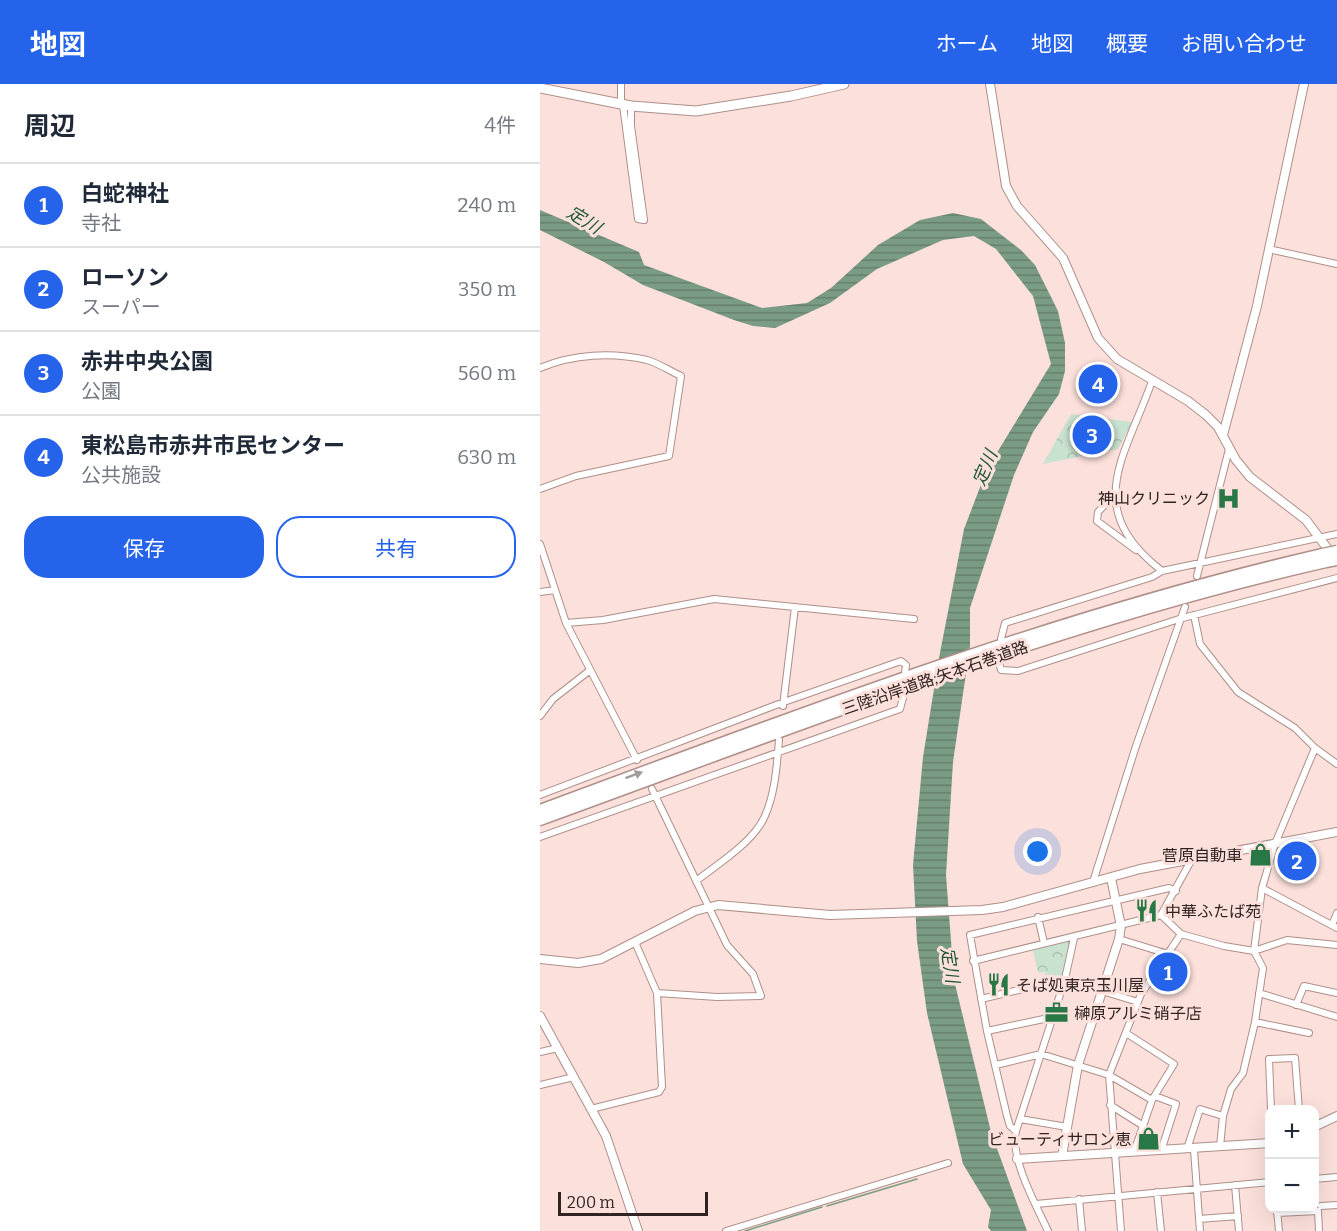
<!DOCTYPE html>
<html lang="ja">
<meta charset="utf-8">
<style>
:root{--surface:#fff;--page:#f2f2f3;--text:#1f2937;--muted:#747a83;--line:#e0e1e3;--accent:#2563eb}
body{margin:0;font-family:Bitter,"Noto Sans JP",serif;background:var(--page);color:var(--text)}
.controls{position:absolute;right:18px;bottom:18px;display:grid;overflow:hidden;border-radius:12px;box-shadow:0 6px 24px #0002}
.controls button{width:54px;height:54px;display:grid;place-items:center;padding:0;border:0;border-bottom:2px solid var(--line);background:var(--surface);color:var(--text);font:30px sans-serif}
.scale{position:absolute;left:18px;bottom:15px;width:150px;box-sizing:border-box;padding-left:6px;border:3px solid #302321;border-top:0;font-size:16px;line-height:21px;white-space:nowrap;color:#302321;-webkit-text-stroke:4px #fce0db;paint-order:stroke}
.you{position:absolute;left:498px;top:768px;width:21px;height:21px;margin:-15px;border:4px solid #fff;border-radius:50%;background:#1a73e8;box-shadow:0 0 0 9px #1a73e833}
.badge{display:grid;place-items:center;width:39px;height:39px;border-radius:50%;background:var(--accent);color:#fff;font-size:20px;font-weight:700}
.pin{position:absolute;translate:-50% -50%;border:3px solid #fff;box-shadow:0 2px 6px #0006}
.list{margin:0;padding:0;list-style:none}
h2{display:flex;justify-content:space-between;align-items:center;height:78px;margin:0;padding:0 24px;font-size:26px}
h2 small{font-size:20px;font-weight:400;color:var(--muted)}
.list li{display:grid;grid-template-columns:39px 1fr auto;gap:18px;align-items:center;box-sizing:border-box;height:84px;padding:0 24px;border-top:2px solid var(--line)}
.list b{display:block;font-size:22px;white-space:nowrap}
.list p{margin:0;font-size:20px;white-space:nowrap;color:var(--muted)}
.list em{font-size:20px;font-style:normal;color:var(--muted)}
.actions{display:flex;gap:12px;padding:18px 24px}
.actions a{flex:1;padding:14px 0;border:2px solid var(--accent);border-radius:24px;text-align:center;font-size:21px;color:var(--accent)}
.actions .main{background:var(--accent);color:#fff}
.map{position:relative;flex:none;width:797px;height:1147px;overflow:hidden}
header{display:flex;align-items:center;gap:36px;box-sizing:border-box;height:84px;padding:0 30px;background:var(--accent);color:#fff}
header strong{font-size:28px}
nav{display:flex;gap:33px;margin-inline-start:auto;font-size:21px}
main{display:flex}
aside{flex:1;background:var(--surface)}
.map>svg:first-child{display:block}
</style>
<header>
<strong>地図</strong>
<nav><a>ホーム</a><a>地図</a><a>概要</a><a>お問い合わせ</a></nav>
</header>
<main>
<aside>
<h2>周辺<small>4件</small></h2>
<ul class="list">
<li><span class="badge">1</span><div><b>白蛇神社</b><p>寺社</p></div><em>240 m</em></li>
<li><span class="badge">2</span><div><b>ローソン</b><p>スーパー</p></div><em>350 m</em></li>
<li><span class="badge">3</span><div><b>赤井中央公園</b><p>公園</p></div><em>560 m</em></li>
<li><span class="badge">4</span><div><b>東松島市赤井市民センター</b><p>公共施設</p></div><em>630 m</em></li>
</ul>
<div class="actions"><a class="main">保存</a><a>共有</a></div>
</aside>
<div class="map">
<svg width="797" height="1147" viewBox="0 0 797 1147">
<defs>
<pattern id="park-crowns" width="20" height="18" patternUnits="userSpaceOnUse" patternTransform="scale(1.5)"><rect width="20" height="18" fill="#c9e1cf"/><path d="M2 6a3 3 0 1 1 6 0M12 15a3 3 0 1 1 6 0" fill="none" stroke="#adc1b1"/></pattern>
<pattern id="water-rules" width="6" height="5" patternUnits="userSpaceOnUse" patternTransform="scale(1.5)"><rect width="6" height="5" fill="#7b9c84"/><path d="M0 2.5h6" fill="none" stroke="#657f6c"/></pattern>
</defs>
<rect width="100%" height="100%" fill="#fce0db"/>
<path fill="url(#park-crowns)" d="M531,330L592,338L578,365L503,380Z
M532,856L521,894L506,897L505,888L498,889L493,866Z"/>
<path fill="url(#water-rules)" d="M0,126L99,168L104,181L222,224L267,219L291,204L338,161L380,136L413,129L441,135L481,166L495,181L518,227L525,259V287L519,310L493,348L474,391L430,524V562L413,678L406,791L414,896L451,1048L487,1147H451L448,1143L451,1126L423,1080L387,929L377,857L373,781L383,673L399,574L424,445L447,385L511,280L493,212L456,165L434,152L403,156L337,185L290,219L235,244L213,242L194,236L103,201L64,178L0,146Z"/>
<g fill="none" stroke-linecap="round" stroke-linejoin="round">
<path stroke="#7b9c84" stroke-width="1.5" d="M287,1122L377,1095
M205,1147L282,1123"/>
<defs>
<path id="street" d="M81,0V20
M83,21L98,135L104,136
M91,22V42L104,136
M728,165L797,180
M0,284C33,270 72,268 107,276C118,279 130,287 141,292L129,372L36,392L0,405
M612,297C585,374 541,424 622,487
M575,410L558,428L557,437L596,466
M0,460L26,539L97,676
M657,492L689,365
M0,508L15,506
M654,531L660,560L698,608L755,644L775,664L797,680
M26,539L63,536L174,515L374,535
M461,555L465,539L612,493L622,487L797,450
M458,575L461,586L478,587L639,535L797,494
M243,622L255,523
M0,632L13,615L49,587
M112,705L187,861L213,890L221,912L177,913L117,909
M0,711L244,618L361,577L366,581L365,589
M0,753L360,625L364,610
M156,797C178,780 212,759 224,734C235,711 237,681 239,656
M553,798L596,662L645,523
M722,804L797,844
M621,831L641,850L684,862L714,867L747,856L797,861
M498,833L504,859
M792,841L797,829
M579,855L628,870
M433,877L621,831L652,775
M562,907L598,918
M719,909L797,933
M441,915L525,895L562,906
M756,921L764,902L797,909
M715,938L769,949
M447,947L513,933
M586,949L634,980L612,1016L594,1068
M0,968L18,964
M456,981L501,970L569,991L612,1016
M0,1001L34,993
M615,1012L636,1020L621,1067
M570,1021L602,1041
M51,1025L119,1008L122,1003L117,909L95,858
M731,1026L729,975L755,974L759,1026
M480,1035L527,1043
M476,1047L525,895L534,854
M680,1063L683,1032L691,1005L703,989L715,938L723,884L714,867L722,804L735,760L775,664
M647,1065L660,1025L683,1032
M654,1066L660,1147
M774,1095L797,1093
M695,1101L699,1147
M617,1108L621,1147
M539,1115L542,1147
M496,1120L730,1098
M781,1122L797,1121
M737,1125L739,1147
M737,1129L778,1127L779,1147
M659,1135L698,1132
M186,1147L408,1079
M508,1147C496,1121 470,1075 476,1047L470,1042L467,1032L447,947L430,851L629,804L636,807
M581,1147L569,991L601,910L641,850"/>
<path id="secondary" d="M450,0L466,102L477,122L523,174L558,254L577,275L648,317L666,331L678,343L696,376L710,393L766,436L793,472
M683,351L717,222L764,0
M0,875L38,879L61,875L155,827L178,821L290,831L442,826L463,823L600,785L797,748
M0,932L66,1052L98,1147
M774,1043L797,1032
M522,1072L538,981L579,855L581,842L571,794
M477,1075L730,1059"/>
<path id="primary" d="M0,4L91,22L156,27L251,12L304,0"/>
<path id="highway" d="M0,726C257,631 514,532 782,470
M0,736C259,642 516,539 786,478"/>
</defs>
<use href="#street" stroke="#af8f89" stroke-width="8"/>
<use href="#secondary" stroke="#af8f89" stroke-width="10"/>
<use href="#primary" stroke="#af8f89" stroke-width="11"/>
<use href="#highway" stroke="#af8f89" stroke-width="13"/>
<use href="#street" stroke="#fff" stroke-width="6"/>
<use href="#secondary" stroke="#fff" stroke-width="8"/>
<use href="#primary" stroke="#fff" stroke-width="9"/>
<use href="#highway" stroke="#fff" stroke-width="10"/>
<defs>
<path id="highway-bridge" d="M782,470L797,467
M786,478L797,476"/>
</defs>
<use href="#highway-bridge" stroke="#af8f89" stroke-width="13" stroke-linecap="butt"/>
<use href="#highway-bridge" stroke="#fff" stroke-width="10"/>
</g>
<defs><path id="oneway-solid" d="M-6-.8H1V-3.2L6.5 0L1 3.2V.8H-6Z" transform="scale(1.5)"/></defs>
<use fill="#a29c9b" href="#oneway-solid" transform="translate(94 691) rotate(-20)"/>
<defs>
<symbol id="hospital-bare" viewBox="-9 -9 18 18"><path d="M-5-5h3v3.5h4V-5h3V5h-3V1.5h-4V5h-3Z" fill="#287747" stroke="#fce0db" stroke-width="2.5" paint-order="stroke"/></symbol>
<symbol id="shop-bare" viewBox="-9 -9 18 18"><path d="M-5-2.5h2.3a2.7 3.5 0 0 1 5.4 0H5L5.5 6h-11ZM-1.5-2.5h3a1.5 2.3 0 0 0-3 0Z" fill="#287747" stroke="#fce0db" stroke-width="2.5" paint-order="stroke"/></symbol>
<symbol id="restaurant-bare" viewBox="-9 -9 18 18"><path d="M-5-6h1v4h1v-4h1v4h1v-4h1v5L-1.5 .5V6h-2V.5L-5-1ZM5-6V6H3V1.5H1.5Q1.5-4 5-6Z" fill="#287747" stroke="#fce0db" stroke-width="2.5" paint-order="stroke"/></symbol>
<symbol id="office-bare" viewBox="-9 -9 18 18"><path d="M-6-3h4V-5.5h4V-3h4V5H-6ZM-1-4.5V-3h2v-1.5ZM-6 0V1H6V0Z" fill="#287747" stroke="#fce0db" stroke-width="2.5" paint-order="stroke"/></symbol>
</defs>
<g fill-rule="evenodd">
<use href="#hospital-bare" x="672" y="398" width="33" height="33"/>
<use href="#shop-bare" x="704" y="754" width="33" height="33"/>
<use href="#restaurant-bare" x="590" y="810" width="33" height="33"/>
<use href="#restaurant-bare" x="442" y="884" width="33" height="33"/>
<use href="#office-bare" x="500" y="912" width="33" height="33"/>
<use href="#shop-bare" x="592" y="1038" width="33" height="33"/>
</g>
<g text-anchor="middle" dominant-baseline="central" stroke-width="6" stroke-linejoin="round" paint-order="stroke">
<g font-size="16" fill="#302321" stroke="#fce0db" text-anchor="end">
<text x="670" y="414">神山クリニック</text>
<text x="702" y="771">菅原自動車</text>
<text x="625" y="827" text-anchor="start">中華ふたば苑</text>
<text x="476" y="901" text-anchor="start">そば処東京玉川屋</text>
<text x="534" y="929" text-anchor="start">榊原アルミ硝子店</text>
<text x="591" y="1055">ビューティサロン恵</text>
</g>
<g font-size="16" fill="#302321" stroke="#fce0db">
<text transform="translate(395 594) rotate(-19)">三陸沿岸道路;矢本石巻道路</text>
</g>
<g font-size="18" font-style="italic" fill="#215735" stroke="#fce0db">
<text transform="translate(44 136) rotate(31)">定川</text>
<text transform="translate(445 384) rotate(-67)">定川</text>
<text transform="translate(410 881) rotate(81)">定川</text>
</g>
</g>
</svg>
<div class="controls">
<button>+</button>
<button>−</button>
</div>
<div class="scale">200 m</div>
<div class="you"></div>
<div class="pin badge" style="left:628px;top:888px">1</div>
<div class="pin badge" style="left:757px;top:777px">2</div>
<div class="pin badge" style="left:552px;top:351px">3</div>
<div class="pin badge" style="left:558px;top:300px">4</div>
</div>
</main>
